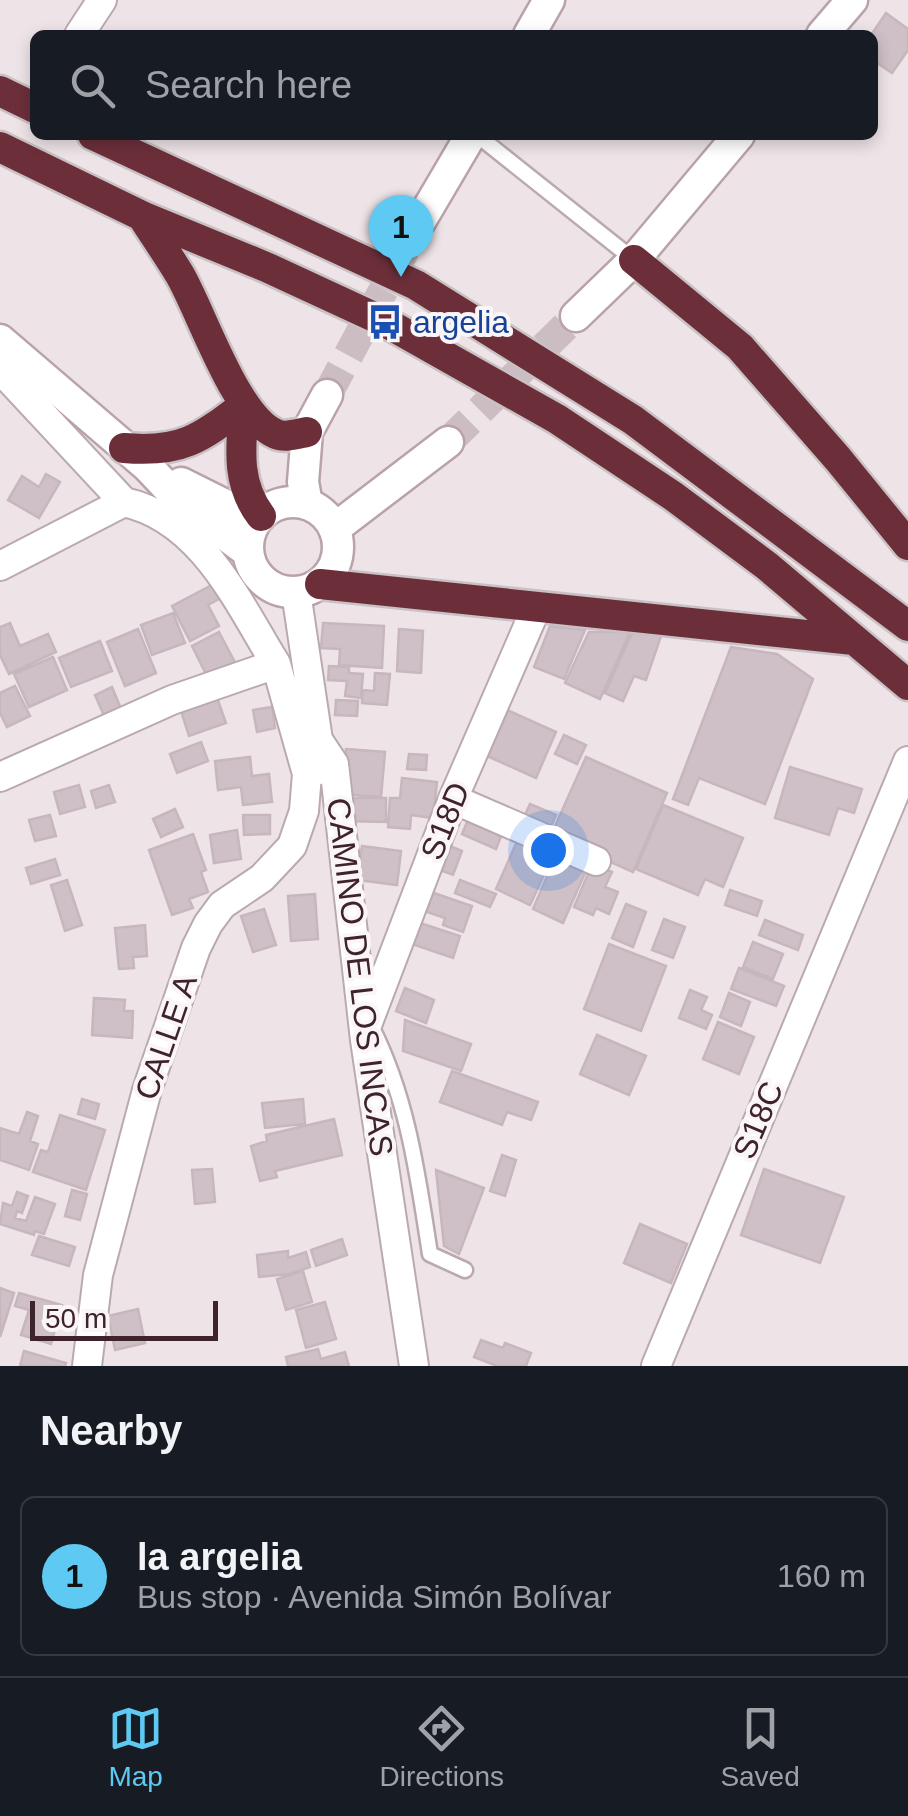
<!DOCTYPE html>
<meta charset="utf-8">
<style>
:root{--surface:#171b24;--page:#20242c;--text:#f1f3f6;--muted:#9ea1a6;--line:#363941;--accent:#5ec9f2}
body{margin:0;font-family:Arial,sans-serif;background:var(--page);color:var(--text)}
.scale{position:absolute;left:30px;bottom:25px;width:188px;box-sizing:border-box;padding-left:10px;border:5px solid #3f232a;border-top:0;font-size:28px;line-height:35px;white-space:nowrap;color:#3f232a;-webkit-text-stroke:8px #faf5f7;paint-order:stroke}
.you{position:absolute;left:548px;top:850px;width:35px;height:35px;margin:-25px;border:8px solid #fff;border-radius:50%;background:#1a73e8;box-shadow:0 0 0 15px #1a73e833}
.badge{display:grid;place-items:center;width:65px;height:65px;border-radius:50%;background:var(--accent);color:#111;font-size:32px;font-weight:700}
.pin{position:absolute;translate:-50% -82px;filter:drop-shadow(0 2px 5px #0008)}
.pin::after{content:'';position:absolute;top:52px;width:35px;height:30px;background:inherit;clip-path:polygon(0 0,100% 0,50% 100%)}
.list{margin:0;padding:0;list-style:none}
h2{display:flex;justify-content:space-between;align-items:center;height:130px;margin:0;padding:0 40px;font-size:42px}
h2 small{font-size:32px;font-weight:400;color:var(--muted)}
.list li{display:grid;grid-template-columns:65px 1fr auto;gap:30px;align-items:center;box-sizing:border-box;height:160px;margin:0 20px 20px;padding:0 20px;border:2px solid var(--line);border-radius:15px}
.list b{display:block;font-size:38px;white-space:nowrap}
.list p{margin:0;font-size:32px;white-space:nowrap;color:var(--muted)}
.list em{font-size:32px;font-style:normal;color:var(--muted)}
.icon{flex:none;width:55px;height:55px;fill:none;stroke:currentColor;stroke-width:2;stroke-linecap:round;stroke-linejoin:round}
.map{position:relative;flex:none;width:908px;height:1366px;overflow:hidden}
.search{position:absolute;background:var(--surface);box-shadow:0 5px 15px #0003;left:30px;right:30px;top:30px;height:110px;display:flex;align-items:center;gap:25px;box-sizing:border-box;padding:0 35px;border-radius:15px;color:var(--muted);font-size:38px}
.sheet{height:310px;background:var(--surface)}
nav{display:flex;justify-content:space-around;align-items:center;box-sizing:border-box;height:140px;border-top:2px solid var(--line);background:var(--surface);font-size:28px;color:var(--muted)}
nav a{display:grid;justify-items:center;gap:5px}
nav .on{color:var(--accent)}
.map>svg:first-child{display:block}
</style>
<div class="map">
<svg width="908" height="1366" viewBox="0 0 908 1366">
<rect width="100%" height="100%" fill="#eee4e8"/>
<path fill="#cec0c6" stroke="#c7b6bd" stroke-width="2.5" d="M886,13L908,29V50L892,73L873,60V35H871Z
M46,474L60,482L39,518L8,500L22,476L39,487Z
M212,585L219,599L208,605L219,626L190,641L172,606Z
M173,613L185,643L152,655L141,625Z
M10,623L20,646L48,634L56,652L9,674L0,655V627Z
M323,623L384,626L382,668L339,665L340,649L321,648Z
M550,626L585,630L564,679L534,667Z
M138,629L156,673L125,686L107,642Z
M399,629L423,631L421,673L397,671Z
M219,632L238,668L210,682L192,646Z
M589,632H630L600,699L565,683Z
M632,633L661,636L646,680L634,676L623,701L605,693Z
M100,641L112,671L71,687L59,658Z
M731,647L777,654L813,679L765,804L699,778L688,805L673,799Z
M53,657L67,690L29,707L14,674Z
M329,666L349,667V673L363,674L361,698L345,696L347,681L328,680Z
M375,673L390,674L387,705L362,703L363,690L374,691Z
M15,686L30,716L7,727L0,713V693Z
M112,687L122,711L105,718L95,695Z
M215,692L226,723L189,736L179,705Z
M336,700L358,701L357,716L335,715Z
M272,707L275,728L257,732L253,710Z
M507,710L556,732L536,778L487,756Z
M564,735L586,745L577,764L555,754Z
M201,742L208,761L177,773L170,754Z
M346,749L385,752L381,797L343,794Z
M409,754L427,755L426,770L407,769Z
M250,757L252,776L269,774L272,802L243,805L241,787L218,790L215,761Z
M586,757L667,793L633,872L551,835Z
M790,767L862,789L854,813L838,808L829,835L775,818Z
M402,778L437,782L433,818L411,815L410,829L388,827L390,798H400Z
M79,785L85,807L60,814L54,792Z
M109,785L115,802L96,808L91,791Z
M343,798H386V822L343,821Z
M530,804L556,815L547,836L521,824Z
M663,805L743,838L723,887L705,879L698,895L636,869Z
M175,809L183,827L161,837L153,819Z
M50,815L56,836L35,841L29,820Z
M243,815H270V834L244,835Z
M470,815L504,829L496,849L462,834Z
M237,830L241,859L214,863L210,835Z
M193,834L206,870L201,872L208,892L189,899L193,908L172,915L149,850Z
M519,837L554,853L530,905L496,889Z
M362,846L401,851L397,885L357,880Z
M450,846L462,851L453,875L440,870Z
M558,851L589,864L563,923L533,909Z
M55,859L60,875L31,884L26,868Z
M592,864L612,872L605,887L618,892L609,914L596,908L593,915L574,907Z
M67,880L82,925L65,931L51,885Z
M460,880L496,894L490,907L455,893Z
M730,890L762,901L757,916L725,905Z
M431,892L472,906L463,932L443,925L445,918L424,911Z
M315,894L318,939L291,941L288,896Z
M626,904L646,912L633,947L612,938Z
M264,909L276,945L253,952L241,916Z
M664,919L685,927L673,958L652,950Z
M765,920L803,935L798,950L759,935Z
M420,923L460,936L453,958L412,944Z
M145,925L147,956L133,957L134,968L119,969L115,928Z
M753,942L783,954L773,979L743,967Z
M609,944L666,966L641,1031L584,1009Z
M739,968L784,986L776,1006L731,989Z
M405,988L434,1000L426,1023L396,1011Z
M690,990L707,997L701,1010L712,1015L706,1029L679,1018Z
M729,993L750,1002L741,1026L720,1017Z
M94,998L125,1000L124,1011H133L132,1038L92,1035Z
M405,1020L471,1044L461,1071L403,1051Z
M718,1022L754,1037L739,1074L703,1059Z
M597,1035L646,1056L629,1095L580,1074Z
M452,1071L538,1102L531,1120L507,1112L502,1125L440,1102Z
M82,1099L99,1104L95,1119L78,1114Z
M303,1099L305,1124L265,1128L262,1103Z
M27,1112L38,1116L30,1141L38,1144L29,1170L0,1160V1128L19,1134Z
M60,1115L105,1130L86,1190L33,1172L41,1150L48,1152Z
M334,1119L342,1155L275,1171L277,1177L260,1181L251,1146L267,1141L266,1135Z
M502,1155L516,1160L505,1196L490,1191Z
M212,1169L215,1202L195,1204L192,1170Z
M764,1169L844,1197L820,1263L741,1235Z
M436,1170L484,1188L459,1254L444,1246Z
M72,1190L87,1194L80,1220L65,1216Z
M17,1192L28,1196L22,1213L17,1211L15,1218L26,1221L35,1197L55,1204L44,1234L35,1231L34,1235L0,1224L3,1203L12,1206Z
M640,1224L687,1244L671,1283L624,1263Z
M39,1236L75,1247L69,1266L32,1255Z
M342,1239L347,1255L316,1266L311,1250Z
M288,1251V1258L306,1252L310,1267L290,1274L259,1277L257,1255Z
M303,1271L312,1302L286,1310L277,1279Z
M0,1288L14,1293L0,1337Z
M19,1293L62,1305L51,1344L21,1335L29,1310L15,1306Z
M325,1302L336,1339L306,1348L296,1310Z
M138,1309L145,1343L115,1350L108,1316Z
M481,1340L503,1348L505,1343L531,1353L526,1366H497L474,1357Z
M318,1349L321,1359L345,1352L349,1366H288L286,1357Z
M24,1351L66,1363L65,1366H20Z"/>
<g fill="none" stroke-linecap="round" stroke-linejoin="round">
<path stroke="#cbbdc2" stroke-width="30" stroke-dasharray="30 15" stroke-linecap="butt" d="M327,395L421,220
M448,442L576,316"/>
<defs>
<path id="lane" d="M477,135L634,260
M372,1028C408,1099 418,1177 430,1254L465,1270"/>
<path id="street" d="M79,35L102,0
M0,369L124,502
M0,566L124,502C202,519 238,603 276,664
M296,592L318,740L334,764L365,1040L414,1366
M0,777L172,700L276,664L307,774
M453,799L596,861
M367,1025L453,799L537,606
M87,1366L98,1275L147,1090L196,948L208,924L222,905L262,878L292,846L304,811L307,774L334,764
M656,1366L908,761"/>
<path id="secondary" d="M529,35L549,0
M822,35L852,0
M421,220L471,135
M576,316L634,260L739,135
M0,340L147,466L182,503L248,552
M181,483L231,508L258,519
M248 547a45 45 0 1 1 90 0a45 45 0 1 1-90 0Z
M307,504L303,482L307,432L327,395
M334,529L448,442"/>
<path id="highway" d="M0,91L35,108
M93,135L416,285L633,420L908,626
M0,147L142,216L266,267L385,322L557,419L673,496L767,566L908,685
M142,216C154,235 168,255 180,275C202,313 236,418 276,434C285,438 297,434 307,432
M634,260L740,347L838,459L908,545
M244,405C241,445 235,482 261,516
M124,448C181,453 200,439 244,405
M320,584L854,640"/>
</defs>
<use href="#lane" stroke="#baaaaf" stroke-width="19"/>
<use href="#street" stroke="#baaaaf" stroke-width="32"/>
<use href="#secondary" stroke="#b9a2aa" stroke-width="35"/>
<use href="#highway" stroke="#c9c1c3" stroke-width="35"/>
<use href="#lane" stroke="#fff" stroke-width="14"/>
<use href="#street" stroke="#fff" stroke-width="28"/>
<use href="#secondary" stroke="#fff" stroke-width="30"/>
<use href="#highway" stroke="#6c2f3a" stroke-width="30"/>
</g>
<defs>
<symbol id="bus-bare" viewBox="-9 -9 18 18"><path d="M-5-6H5V4H4V6H2V4H-2V6H-4V4H-5ZM-3.5-4V0h7V-4ZM-3.5 1.2v1.5H-2V1.2ZM2 1.2v1.5H3.5V1.2Z" fill="#1a4fb4" stroke="#faf5f7" stroke-width="2.5" paint-order="stroke"/></symbol>
</defs>
<g fill-rule="evenodd">
<use href="#bus-bare" x="360" y="297" width="50" height="50"/>
</g>
<g text-anchor="middle" dominant-baseline="central" stroke-width="8" stroke-linejoin="round" paint-order="stroke">
<g font-size="32" fill="#164399" stroke="#faf5f7" text-anchor="start">
<text x="413" y="322">argelia</text>
</g>
<g font-size="32" fill="#3f232a" stroke="#faf5f7">
<text transform="translate(445 821) rotate(-68)">S18D</text>
<text transform="translate(360 977) rotate(83)">CAMINO DE LOS INCAS</text>
<text transform="translate(166 1037) rotate(-71)">CALLE A</text>
<text transform="translate(758 1120) rotate(-67)">S18C</text>
</g>
</g>
</svg>
<div class="scale">50 m</div>
<div class="you"></div>
<div class="pin badge" style="left:401px;top:277px">1</div>
<div class="search"><svg class="icon" aria-label="search" viewBox="0 0 24 24"><circle cx="10" cy="10" r="6"/><path d="M15 15l6 6"/></svg>Search here</div>
</div>
<section class="sheet">
<h2>Nearby<small></small></h2>
<ul class="list">
<li><span class="badge">1</span><div><b>la argelia</b><p>Bus stop · Avenida Simón Bolívar</p></div><em>160 m</em></li>
</ul>
</section>
<nav>
<a class="on"><svg class="icon" aria-label="map" viewBox="0 0 24 24"><path d="M3 6l6-2 6 2 6-2v14l-6 2-6-2-6 2zM9 4v14M15 6v14"/></svg>Map</a>
<a><svg class="icon" aria-label="directions" viewBox="0 0 24 24"><path d="M12 3l9 9-9 9-9-9zM9 14v-3h6M13 9l2 2-2 2"/></svg>Directions</a>
<a><svg class="icon" aria-label="saved" viewBox="0 0 24 24"><path d="M7 4h10v16l-5-4-5 4z"/></svg>Saved</a>
</nav>
